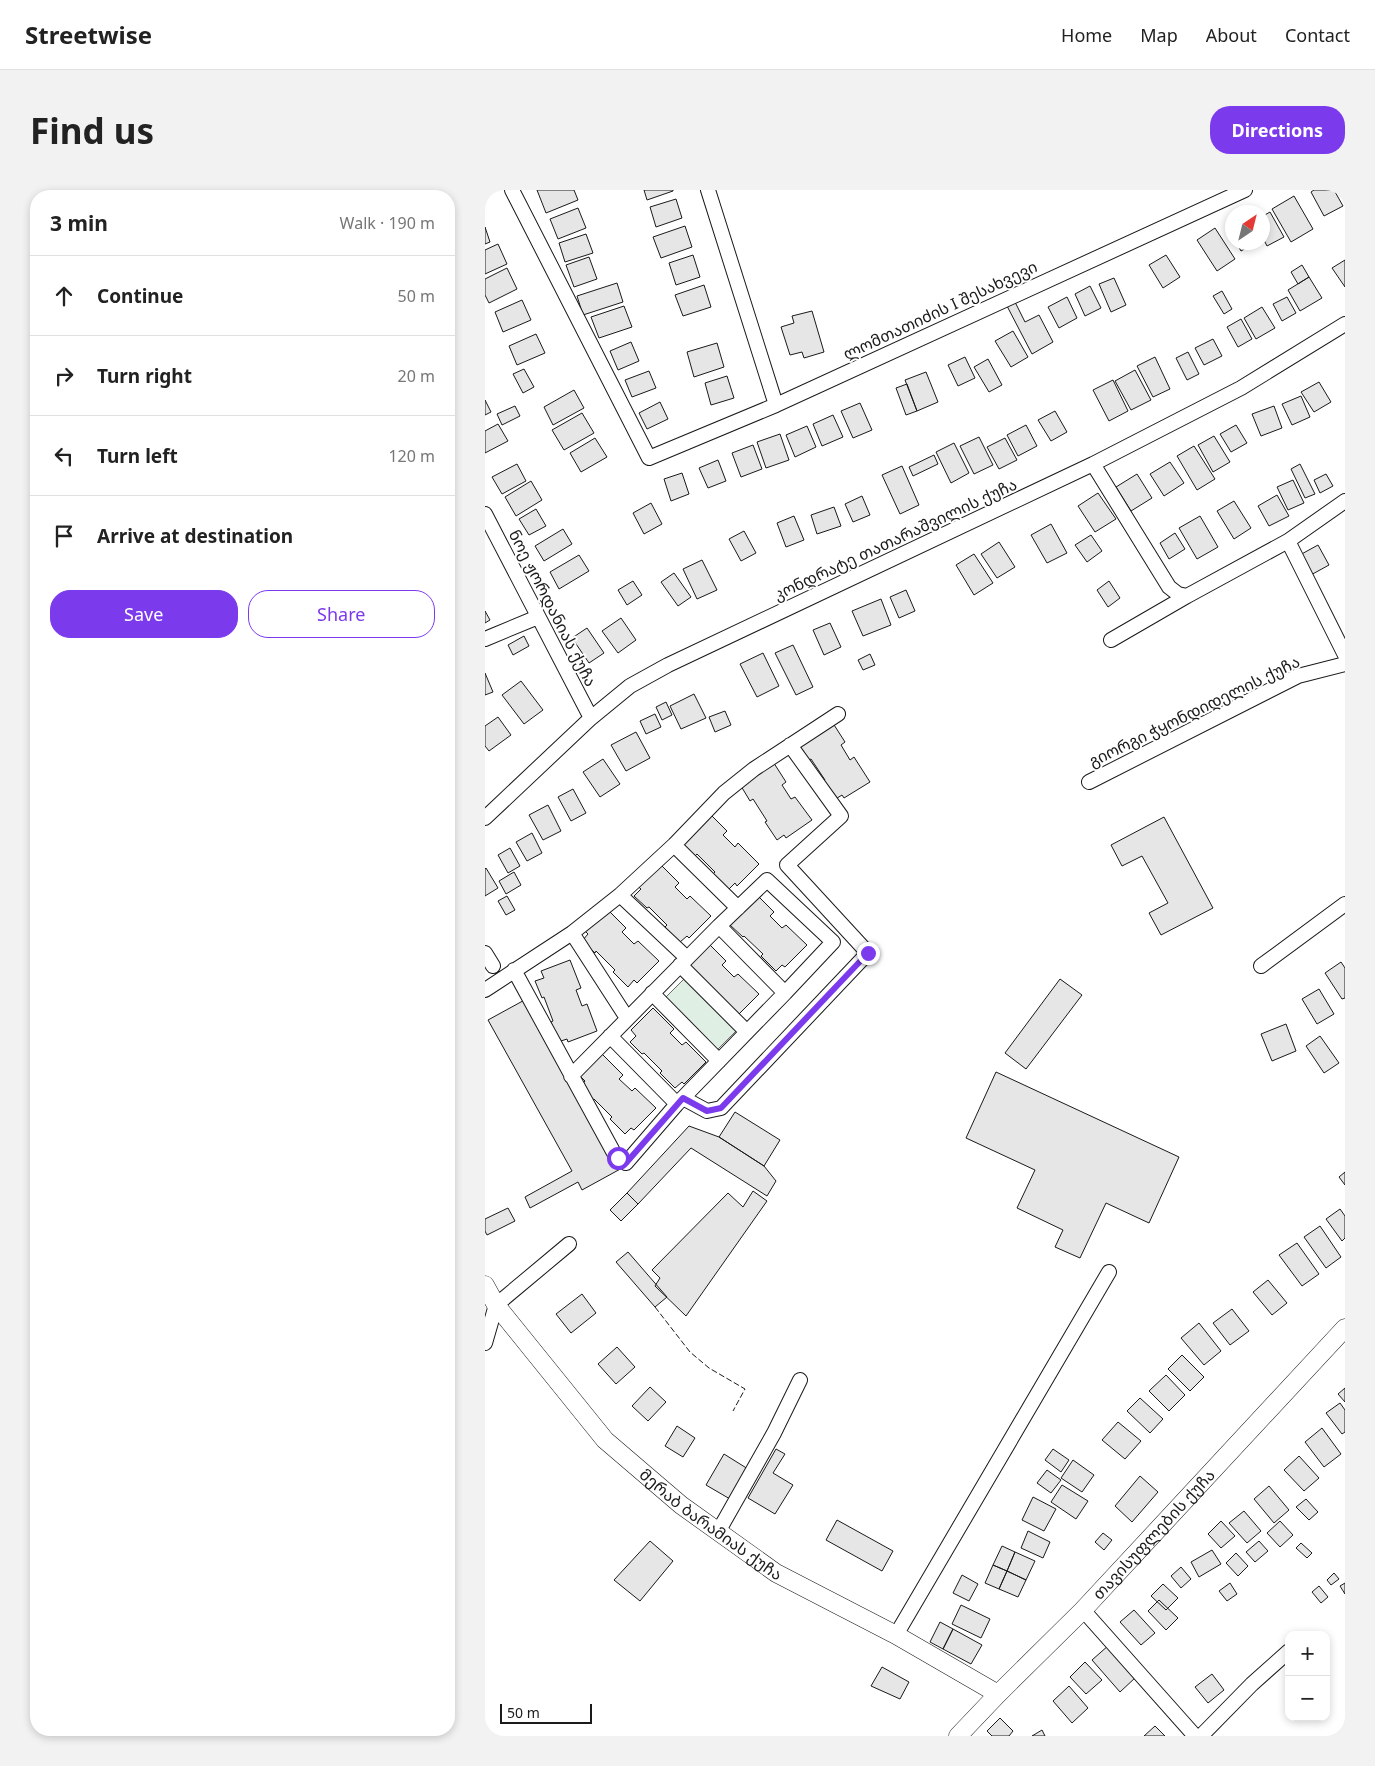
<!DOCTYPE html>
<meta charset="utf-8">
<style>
:root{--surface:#fff;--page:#f2f2f2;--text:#222;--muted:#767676;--line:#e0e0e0;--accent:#7c3aed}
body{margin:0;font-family:"Noto Sans","Noto Sans Georgian",sans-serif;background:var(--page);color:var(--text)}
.controls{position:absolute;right:15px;bottom:15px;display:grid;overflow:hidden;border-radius:10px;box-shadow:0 2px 8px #0003}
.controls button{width:45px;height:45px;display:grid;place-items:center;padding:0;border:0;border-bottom:1px solid var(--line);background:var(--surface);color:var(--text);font:25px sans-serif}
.compass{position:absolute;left:740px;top:15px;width:45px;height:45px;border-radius:50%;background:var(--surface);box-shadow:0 2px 8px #0003;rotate:35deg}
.scale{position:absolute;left:15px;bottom:12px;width:92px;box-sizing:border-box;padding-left:5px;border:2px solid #1a1a1a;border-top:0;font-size:14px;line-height:18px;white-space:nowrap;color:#1a1a1a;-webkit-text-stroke:4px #fff;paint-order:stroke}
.stop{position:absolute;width:15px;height:15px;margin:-11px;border:4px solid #7c3aed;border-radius:50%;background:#fff}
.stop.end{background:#7c3aed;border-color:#fff;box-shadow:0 1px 5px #0008}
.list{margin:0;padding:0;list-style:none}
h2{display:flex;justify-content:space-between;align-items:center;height:65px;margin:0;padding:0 20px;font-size:21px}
h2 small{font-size:16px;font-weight:400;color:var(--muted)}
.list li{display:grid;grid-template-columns:32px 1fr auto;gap:15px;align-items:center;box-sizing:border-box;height:80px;padding:0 20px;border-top:1px solid var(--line)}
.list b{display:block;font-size:19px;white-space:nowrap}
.list em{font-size:16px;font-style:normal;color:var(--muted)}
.actions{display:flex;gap:10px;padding:15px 20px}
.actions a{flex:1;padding:11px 0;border:1px solid var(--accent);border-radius:20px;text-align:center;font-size:18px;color:var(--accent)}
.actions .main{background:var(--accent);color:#fff}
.icon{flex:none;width:28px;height:28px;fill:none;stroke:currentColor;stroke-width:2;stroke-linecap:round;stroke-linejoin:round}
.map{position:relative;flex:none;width:860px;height:1546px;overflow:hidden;border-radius:20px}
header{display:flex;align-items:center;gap:30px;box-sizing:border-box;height:70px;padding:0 25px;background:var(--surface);border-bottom:1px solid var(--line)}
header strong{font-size:24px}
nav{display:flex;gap:28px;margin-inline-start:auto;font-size:18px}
.intro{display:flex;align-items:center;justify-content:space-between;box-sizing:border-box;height:120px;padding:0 30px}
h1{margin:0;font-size:35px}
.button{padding:12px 22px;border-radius:20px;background:var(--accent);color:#fff;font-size:18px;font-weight:700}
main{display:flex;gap:30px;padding:0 30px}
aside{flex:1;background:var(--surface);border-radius:20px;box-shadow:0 2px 8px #0003}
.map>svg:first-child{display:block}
</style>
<header>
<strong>Streetwise</strong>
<nav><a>Home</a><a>Map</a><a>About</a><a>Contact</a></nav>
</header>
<div class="intro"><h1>Find us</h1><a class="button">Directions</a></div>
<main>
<aside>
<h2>3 min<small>Walk · 190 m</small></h2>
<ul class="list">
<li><svg class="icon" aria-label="ahead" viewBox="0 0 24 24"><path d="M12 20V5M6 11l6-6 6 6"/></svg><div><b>Continue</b></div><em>50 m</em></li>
<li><svg class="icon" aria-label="right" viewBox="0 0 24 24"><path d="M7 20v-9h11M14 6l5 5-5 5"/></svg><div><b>Turn right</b></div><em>20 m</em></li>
<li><svg class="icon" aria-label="left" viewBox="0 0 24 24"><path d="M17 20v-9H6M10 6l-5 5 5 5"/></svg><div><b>Turn left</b></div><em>120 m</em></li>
<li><svg class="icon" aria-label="arrive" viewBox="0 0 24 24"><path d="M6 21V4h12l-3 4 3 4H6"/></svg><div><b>Arrive at destination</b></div></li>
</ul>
<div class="actions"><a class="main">Save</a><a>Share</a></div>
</aside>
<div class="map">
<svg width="860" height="1546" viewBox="0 0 860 1546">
<rect width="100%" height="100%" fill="#fff"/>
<path fill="#e0efe3" stroke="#6a6a6a" d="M202,786L254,838L232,860L180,808Z"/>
<path fill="#e6e6e6" stroke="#1a1a1a" d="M52,0H89L93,10L61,23Z
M159,0H188V1L162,10Z
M829,0H849L858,16L839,26L826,2Z
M809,6L828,39L806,52L787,19Z
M191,9L197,28L171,37L165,17Z
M93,18L101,38L73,49L65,29Z
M785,22L799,47L782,56L778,48V26Z
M200,36L207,57L176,68L168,47Z
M0,37L5,52L0,54Z
M730,38L750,69L732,81L712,50Z
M101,44L108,63L80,72L74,53Z
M751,52H772L756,61Z
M13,54L22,74L0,84V60Z
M208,65L215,87L191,95L184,73Z
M681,65L695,87L678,98L664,75Z
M104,67L112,89L89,97L81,75Z
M860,70V97L847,78Z
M817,75L824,87L813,94L806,82Z
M22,78L32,99L4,113L0,105V89Z
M824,87L837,108L815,121L803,100Z
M629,88L641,115L626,122L614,94Z
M132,93L138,112L98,125L92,106Z
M219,95L226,117L198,126L190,105Z
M605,96L616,118L600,126L590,104Z
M737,101L747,119L739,124L728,106Z
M582,107L592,128L574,138L563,117Z
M802,107L811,123L797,131L788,114Z
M37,110L46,130L18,142L10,122Z
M530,112L540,132L554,125L568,152L547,164L522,116Z
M139,116L147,137L114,148L106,127Z
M777,117L790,138L771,149L759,128Z
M327,121L339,162L319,168L317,162L305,165L296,137L309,133L307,126Z
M756,129L767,149L753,157L742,137Z
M528,141L543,167L526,177L510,151Z
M51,144L60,163L32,175L24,156Z
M728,149L737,166L719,175L710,158Z
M146,152L154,171L133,180L125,161Z
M232,153L239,177L209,187L202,162Z
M703,162L714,184L702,190L691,168Z
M480,167L490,188L473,196L463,175Z
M670,167L685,199L668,207L652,176Z
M503,169L517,195L504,202L489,177Z
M39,179L49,197L38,203L28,184Z
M650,180L666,210L646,220L630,191Z
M164,181L171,198L147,207L140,190Z
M441,182L453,212L432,221L420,190Z
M242,186L249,208L226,215L220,193Z
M628,190L643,221L624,231L608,200Z
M834,192L846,212L829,222L816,202Z
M422,194L432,221L421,225L411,198Z
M89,200L99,218L68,235L59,217Z
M816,206L825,227L807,235L797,214Z
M0,210L6,222L0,225Z
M175,212L183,229L162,239L154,223Z
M375,213L387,240L368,248L356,221Z
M30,216L35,226L17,235L12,224Z
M789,216L797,238L776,246L767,224Z
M570,221L582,242L566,251L553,230Z
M97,223L109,243L79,260L67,240Z
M348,225L358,247L337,256L328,234Z
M13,234L23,251L0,263V241Z
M541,235L552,256L533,266L522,245Z
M751,235L762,253L746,262L735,244Z
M322,236L331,257L310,267L301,245Z
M295,244L304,270L281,278L272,252Z
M729,246L745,272L728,282L713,255Z
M494,247L508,275L489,284L475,256Z
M110,248L122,267L96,282L85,263Z
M520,248L532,270L514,279L502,257Z
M469,253L484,283L466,293L451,262Z
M268,255L277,279L256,287L247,263Z
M709,256L730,289L712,300L692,266Z
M449,265L453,274L428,286L424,277Z
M233,270L241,291L223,298L214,278Z
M685,272L699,293L679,306L665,284Z
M32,274L41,291L17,304L7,287Z
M815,274L830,304L820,308L806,279Z
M417,276L434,315L415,324L397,285Z
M197,283L204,304L186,311L179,289Z
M652,284L667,308L646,321L631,297Z
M841,284L848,296L835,303L829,290Z
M808,290L819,313L803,320L792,297Z
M46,291L57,310L31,326L20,307Z
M613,303L631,329L610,342L593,316Z
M792,305L804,326L784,336L773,316Z
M377,306L385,325L368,332L360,314Z
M749,311L766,338L749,349L732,321Z
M166,313L177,334L159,344L148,323Z
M349,317L356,336L332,344L326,325Z
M51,319L61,336L44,345L34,329Z
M309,326L319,350L301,357L292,333Z
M715,326L733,357L712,369L694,338Z
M566,334L582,363L562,373L546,345Z
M78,339L87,354L59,371L50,356Z
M259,341L271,363L256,371L244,349Z
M690,343L700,359L684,369L675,353Z
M606,345L617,361L602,372L590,355Z
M514,352L530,377L512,388L496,364Z
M833,355L844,375L824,386L813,366Z
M489,364L508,393L489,405L471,375Z
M94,365L104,381L74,399L65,382Z
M217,370L232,400L212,409L198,379Z
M189,383L206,407L193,416L176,392Z
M148,391L157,405L142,415L133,400Z
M624,391L635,408L623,417L612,400Z
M421,400L430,421L414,428L405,407Z
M396,409L406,435L378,446L367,421Z
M0,421L5,430L0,433Z
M136,428L151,450L133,463L117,441Z
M345,433L356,457L339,465L328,440Z
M102,438L119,463L104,473L87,448Z
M39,446L44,456L28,465L23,455Z
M308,455L328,497L311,505L290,463Z
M278,463L294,496L272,507L255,474Z
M385,464L390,475L378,480L373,470Z
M0,483L8,502L0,505Z
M36,491L58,520L39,534L17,505Z
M209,504L221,528L196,539L185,516Z
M181,512L187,525L177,530L171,517Z
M240,521L246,535L230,542L224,527Z
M170,524L176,537L161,544L155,531Z
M13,527L26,545L4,561L0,556V536Z
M344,527L360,552L356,555L365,570L369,567L385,592L359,608L357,605L349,610L338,592L340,590L326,569L324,570L314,555Z
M151,542L165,568L141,581L126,555Z
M285,567L301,592L297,595L306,609L310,607L327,630L301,648L299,645L292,650L280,632L282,631L268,609L265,611L256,596Z
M118,569L135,594L115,607L98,582Z
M88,599L101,623L86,631L73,607Z
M63,615L76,641L58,650L44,625Z
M221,620L242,641L238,645L250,657L253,653L274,674L252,696L250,693L243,700L228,684L230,682L212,664L210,666L197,653Z
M679,627L728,718L676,745L664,723L683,713L657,666L637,676L626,655Z
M47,643L57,663L42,671L31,652Z
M25,658L35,676L23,683L13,665Z
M173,672L194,693L190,697L202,709L205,706L226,726L204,748L202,746L195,752L180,737L182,735L164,717L162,718L149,706L156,699L150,694Z
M1,678L13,698L0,706V679Z
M29,682L36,695L21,704L14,691Z
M268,701L289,722L285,726L297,738L301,735L322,755L300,777L297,775L291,781L276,766L278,764L259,746L258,747L245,735Z
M22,706L30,720L21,725L13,711Z
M120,717L141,738L137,742L149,754L153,751L174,771L152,793L149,790L143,797L128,782L130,780L111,761L110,763L97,751L103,744L98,739Z
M220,750L241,771L237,775L249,787L253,784L274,804L252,826L198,772Z
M85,770L96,798L91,800L97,816L102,814L112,841L83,852L82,849L73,852L66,832L68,831L59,807L57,808L50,791L59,788L56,781Z
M856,772L860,778V808L857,809L840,783Z
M575,789L597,805L541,879L520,863Z
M834,799L849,824L832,834L817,809Z
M45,807L139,977L97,1000L93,992L45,1018L40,1007L87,981L3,830Z
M168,818L189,839L185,843L197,855L201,852L221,872L199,894L197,892L190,898L175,883L177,881L159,863L157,864L145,852L151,846L146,840Z
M801,834L811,861L787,871L776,844Z
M835,846L854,873L839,883L821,856Z
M117,864L138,885L134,889L147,901L150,898L171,918L149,940L146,938L140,944L125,929L127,927L109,909L107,910L94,898L100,891L95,886Z
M511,882L694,967L664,1033L621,1013L595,1068L570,1057L578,1040L532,1018L550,980L481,948Z
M250,922L295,950L279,976L234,947Z
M204,936L234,947L279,976L291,991L282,1006L206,958L153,1014L142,1003Z
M860,982V995L854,987Z
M268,1001L282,1011L201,1126L170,1096L175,1088L167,1080L243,1003L258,1017Z
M142,1003L153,1014L136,1031L125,1020Z
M23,1018L30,1031L2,1045L0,1041V1029Z
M855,1019L860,1026V1048L857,1051L841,1029Z
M835,1036L856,1067L841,1078L819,1047Z
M812,1053L834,1084L817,1096L794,1065Z
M143,1062L182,1107L170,1117L131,1072Z
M783,1090L802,1113L787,1125L768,1102Z
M97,1104L111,1123L86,1143L71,1124Z
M747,1119L764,1141L745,1155L728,1133Z
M714,1133L736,1161L719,1175L696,1148Z
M132,1157L150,1177L131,1194L113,1174Z
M697,1165L719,1187L705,1201L683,1179Z
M681,1185L700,1205L684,1221L664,1201Z
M165,1197L181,1212L163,1231L147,1216Z
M860,1198V1212L853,1204Z
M655,1208L678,1229L665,1243L642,1221Z
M855,1213L860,1220V1242L857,1244L841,1223Z
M633,1232L656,1251L640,1269L617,1250Z
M192,1236L210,1248L198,1267L180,1256Z
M837,1238L856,1264L839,1277L820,1252Z
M291,1259L300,1264L288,1283L308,1295L290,1324L263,1308Z
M568,1259L584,1270L576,1282L560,1270Z
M239,1264L263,1279L245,1309L221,1295Z
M814,1266L834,1288L819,1301L799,1280Z
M588,1270L609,1285L597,1302L576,1288Z
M562,1280L576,1290L566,1303L552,1293Z
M655,1286L673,1302L647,1332L630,1316Z
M577,1295L603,1311L591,1329L566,1312Z
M784,1296L804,1320L789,1333L769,1309Z
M548,1307L571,1319L559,1341L537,1330Z
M821,1309L833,1322L824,1330L811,1317Z
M759,1321L776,1341L762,1353L744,1333Z
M352,1330L408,1361L397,1381L341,1350Z
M736,1331L750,1346L736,1358L723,1344Z
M795,1331L808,1345L795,1357L782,1343Z
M543,1341L565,1352L558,1368L536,1358Z
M618,1343L627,1350L619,1360L610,1352Z
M165,1351L188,1371L155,1411L129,1390Z
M774,1351L783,1361L770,1372L761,1362Z
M816,1353L827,1363L822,1368L811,1358Z
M517,1356L530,1362L522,1381L508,1375Z
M727,1360L736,1374L714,1387L706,1372Z
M530,1362L550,1371L541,1390L522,1381Z
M751,1363L763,1376L753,1386L741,1373Z
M508,1375L522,1381L514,1399L500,1393Z
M696,1377L706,1389L696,1398L686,1386Z
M522,1381L541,1390L533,1407L514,1399Z
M849,1383L854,1389L846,1395L842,1390Z
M477,1385L493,1394L484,1411L468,1403Z
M745,1393L752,1404L742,1411L734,1401Z
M860,1393V1404L855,1396Z
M678,1394L693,1408L681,1420L666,1406Z
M834,1396L843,1407L836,1413L827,1402Z
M674,1410L693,1428L681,1440L663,1421Z
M476,1415L505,1429L496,1448L467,1434Z
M649,1420L670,1443L656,1455L635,1432Z
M455,1432L468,1439L458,1459L445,1452Z
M468,1439L497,1455L486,1474L458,1459Z
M624,1455L651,1487L635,1502L607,1470Z
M600,1472L617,1490L601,1504L585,1487Z
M397,1477L424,1492L415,1509L386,1496Z
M727,1484L739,1500L723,1513L710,1497Z
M584,1496L603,1518L587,1533L568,1511Z
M515,1528L528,1541L524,1546H507L502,1541Z
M670,1536L680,1546H659Z
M557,1540L560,1546H547Z"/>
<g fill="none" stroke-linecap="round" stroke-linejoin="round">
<defs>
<path id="minor" d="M27,0L164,268L291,215L760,0
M223,0L291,215
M608,274L684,397L693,404L702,406L803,351L860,465
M0,324L106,528
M803,351L860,311
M0,449L53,427
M626,450L702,406
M604,592L813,486L860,474
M0,628L106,528L145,496L183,475L608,274L756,198L860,134
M189,655L253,718
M135,705L202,768
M234,736L282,690L348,752L300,803
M87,743L142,828
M0,763L8,776
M195,775L262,842
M776,776L860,714
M29,780L129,963L141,973L192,914L300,803L234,736L86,886
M0,800L87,743L135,705L189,655L239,603L269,579L353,524
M167,803L234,871
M125,846L192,914
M198,908L222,921L236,918L383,763L302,675L356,626L305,555
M0,1153L11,1115L84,1054
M233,1342L289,1243L315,1190
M598,1420L710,1546
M411,1445L624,1082
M716,1546L767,1494L804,1461"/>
<g id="major">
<path id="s1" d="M0,1095L11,1115L120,1250L196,1315L291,1383L411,1445L513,1504"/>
<path id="s2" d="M473,1546L513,1504L598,1420L860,1138"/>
</g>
</defs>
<use href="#minor" stroke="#1a1a1a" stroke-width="16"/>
<use href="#major" stroke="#1a1a1a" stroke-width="19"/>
<use href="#minor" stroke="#fff" stroke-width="14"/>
<use href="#major" stroke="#fff" stroke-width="18"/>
<path stroke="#1a1a1a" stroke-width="1" stroke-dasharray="6 2.5" stroke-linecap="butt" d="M170,1117L205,1162L224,1178L260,1199L248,1221"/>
</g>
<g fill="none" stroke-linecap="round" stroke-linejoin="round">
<path stroke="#7c3aed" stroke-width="6" d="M133,968L141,973L198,908L222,921L236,918L383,763"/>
</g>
<g text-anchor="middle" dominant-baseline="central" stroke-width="4" stroke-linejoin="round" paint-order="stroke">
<g font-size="16" fill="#1a1a1a" stroke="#fff">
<text transform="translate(455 120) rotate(-25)">ლომთათიძის I შესახვევი</text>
<text transform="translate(410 349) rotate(-25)">კონდრატე თათარაშვილის ქუჩა</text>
<text transform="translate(68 418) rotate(63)">ნოე ჟორდანიას ქუჩა</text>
<text transform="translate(709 521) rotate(-26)">გიორგი ჭყონდიდელის ქუჩა</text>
<text stroke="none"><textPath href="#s1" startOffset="332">მერაბ ბარამიას ქუჩა</textPath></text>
<text stroke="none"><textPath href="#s2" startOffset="281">თავისუფლების ქუჩა</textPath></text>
</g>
</g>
</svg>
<div class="controls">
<button>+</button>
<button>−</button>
</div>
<svg class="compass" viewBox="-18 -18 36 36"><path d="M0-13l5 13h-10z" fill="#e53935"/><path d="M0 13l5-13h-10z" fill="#767676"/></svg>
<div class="scale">50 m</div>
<div class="stop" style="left:133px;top:968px"></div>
<div class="stop end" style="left:383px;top:763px"></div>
</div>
</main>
